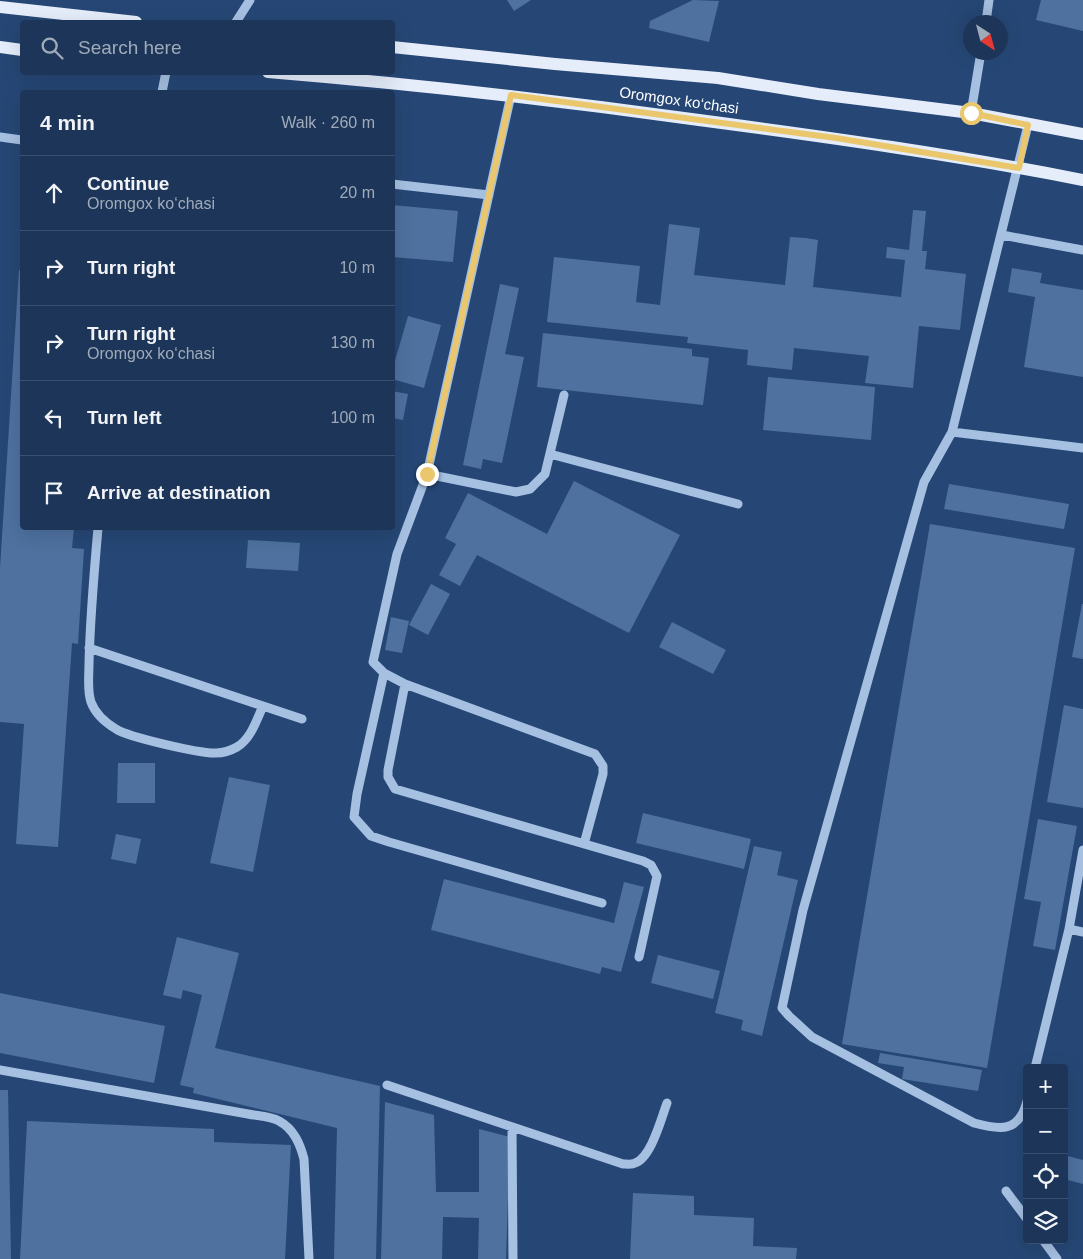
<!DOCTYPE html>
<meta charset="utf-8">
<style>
:root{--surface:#1c3558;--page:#294061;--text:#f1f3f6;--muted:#a0abba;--line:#3a506e}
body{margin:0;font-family:Arial,sans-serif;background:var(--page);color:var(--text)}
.controls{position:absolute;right:15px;bottom:15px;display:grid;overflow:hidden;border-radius:5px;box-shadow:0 5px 20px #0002}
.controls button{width:45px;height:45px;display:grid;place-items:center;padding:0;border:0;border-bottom:1px solid var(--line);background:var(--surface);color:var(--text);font:25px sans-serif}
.compass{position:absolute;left:963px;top:15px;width:45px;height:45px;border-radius:50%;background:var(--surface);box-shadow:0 5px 20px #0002;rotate:144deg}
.stop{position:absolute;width:15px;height:15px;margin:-11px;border:4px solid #eac76c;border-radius:50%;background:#fff}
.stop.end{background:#eac76c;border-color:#fff;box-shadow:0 1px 5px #0008}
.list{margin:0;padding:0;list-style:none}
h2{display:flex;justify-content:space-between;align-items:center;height:65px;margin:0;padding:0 20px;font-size:21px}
h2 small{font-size:16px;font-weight:400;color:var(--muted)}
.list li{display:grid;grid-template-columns:32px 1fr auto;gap:15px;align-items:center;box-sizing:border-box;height:75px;padding:0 20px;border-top:1px solid var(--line)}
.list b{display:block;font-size:19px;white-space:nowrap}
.list p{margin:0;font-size:16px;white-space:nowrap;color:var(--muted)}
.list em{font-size:16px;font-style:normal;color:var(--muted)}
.icon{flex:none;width:28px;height:28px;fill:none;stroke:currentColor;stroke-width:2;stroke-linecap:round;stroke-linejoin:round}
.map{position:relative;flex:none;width:1083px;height:1259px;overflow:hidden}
.search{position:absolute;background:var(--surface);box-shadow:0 5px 20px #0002;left:20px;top:20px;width:375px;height:55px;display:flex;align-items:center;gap:12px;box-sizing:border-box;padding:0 18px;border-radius:5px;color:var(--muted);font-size:19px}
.panel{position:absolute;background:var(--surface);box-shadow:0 5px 20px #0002;left:20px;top:90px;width:375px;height:440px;border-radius:5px}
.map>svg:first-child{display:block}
</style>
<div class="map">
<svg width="1083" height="1259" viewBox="0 0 1083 1259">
<rect width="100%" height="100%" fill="#264775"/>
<path fill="#4e719f" d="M507,0H531L514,11Z
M693,0L719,1L709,42L649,28L650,21Z
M1041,0H1083V31L1036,20Z
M392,205L458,211L453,262L392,257Z
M913,210L926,211L922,251H927L925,269L966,274L960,330L919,326L913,388L865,383L869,356L794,348L792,370L747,365L748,350L687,343L688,337L547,322L554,257L640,266L636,302L660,305L669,224L700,228L694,275L785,285L790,237L806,238L818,240L813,287L901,297L905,260L886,258L887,247L909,250Z
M1012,268L1042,273L1040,283L1083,290V377L1024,367L1035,297L1008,292Z
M19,270H22V528H74L72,548L84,549L78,644L72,643L58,847L16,844L24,724L0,722V568Z
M500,284L519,288L505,354L524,357L502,463L483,459L481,469L463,465Z
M408,316L441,325L424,388L392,379V371Z
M543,333L692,349V356L709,358L703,405L537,387Z
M768,377L875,387L871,440L763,430Z
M392,391L408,394L403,420L392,418Z
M574,481L680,535L629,633L477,555L460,586L439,575L456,544L445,538L468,493L547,534Z
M949,484L1069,504L1064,529L944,509Z
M930,524L1075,548L987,1068L842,1044Z
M248,540L300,543L298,571L246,568Z
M431,584L450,594L428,635L409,625Z
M1082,604H1083V659L1072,657Z
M391,617L409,621L402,653L385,650Z
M672,622L726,650L713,674L659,647Z
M1064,705L1083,709V808L1047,802Z
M118,763H155V803H117Z
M229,777L270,785L253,872L210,863Z
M643,813L751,839L744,869L636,843Z
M1038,819L1077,826L1055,950L1033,946L1041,902L1024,899Z
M116,834L141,839L136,864L111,859Z
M754,846L782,852L777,875L798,880L762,1036L741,1030L743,1020L715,1013Z
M444,879L614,923L624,882L644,887L621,972L602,967L600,974L431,930Z
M177,937L239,953L215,1048L380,1086L376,1259H334L337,1128L193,1093L194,1088L180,1085L202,995L183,990L181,999L163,995Z
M658,955L720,971L713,999L651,983Z
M0,993L165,1026L154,1083L0,1053Z
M880,1053L982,1070L978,1091L902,1079L904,1067L878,1063Z
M0,1090H8L11,1259H0Z
M385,1102L434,1115L436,1192H479V1129L510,1137L506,1259H478L479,1218L443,1217L442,1259H381Z
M27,1121L214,1129V1142L291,1145L285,1259H20Z
M1064,1155L1083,1160V1184L1064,1179Z
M633,1193L694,1196V1215L754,1218L753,1246L797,1248L796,1259H630Z"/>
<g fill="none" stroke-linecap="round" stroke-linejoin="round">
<path stroke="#a6c0e2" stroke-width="9" d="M236,22L250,0
M986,22L989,0
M162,92L166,72
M511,95L427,474L397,554L373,662L384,673L357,794L354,817L371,836L389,842L602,903
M971,113L981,52
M1028,125L952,432L1083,448
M0,137L22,140
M392,184L489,195
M1002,235L1083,250
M952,432L924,482L803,910L782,1008L789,1016L812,1037L974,1123C1000,1130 1019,1133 1027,1101
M550,454L738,504
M427,474L516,492L530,489L545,474L564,395
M98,528C94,573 90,618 89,664C89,676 87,690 91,702C95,713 106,723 116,729C128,737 201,754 216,753C223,753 230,751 237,747C251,739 257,719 263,706
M89,648L302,719
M384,673L405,684L388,770V777L395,789L643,861L651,865L657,876L639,957
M405,684L595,754L603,766V774L584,844
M1083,850L1069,929L1083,932
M1035,1068L1069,929
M0,1070L248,1114C257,1116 271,1116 279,1121C294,1129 300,1144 304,1159L309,1259
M387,1085L623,1164C626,1164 632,1165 635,1163C651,1158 661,1119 667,1103
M512,1127L513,1259
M1006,1191L1027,1219
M1043,1240L1057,1259"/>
<path stroke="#e5edfb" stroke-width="12" d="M0,7L136,22
M0,47L22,50
M392,47L555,64L718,78L818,94L971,113L1083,134
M268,72C412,84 556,100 699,120C828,137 956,155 1083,180"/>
</g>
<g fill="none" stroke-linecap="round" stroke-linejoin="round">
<path stroke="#eac76c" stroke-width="6" d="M427,474L511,95L836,138L1019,168L1028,125L971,113"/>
</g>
<g text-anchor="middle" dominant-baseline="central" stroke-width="4" stroke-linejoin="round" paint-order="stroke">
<g font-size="15" fill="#fff" stroke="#264775">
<text transform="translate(679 100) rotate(8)">Oromgox ko‘chasi</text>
</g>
</g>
</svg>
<div class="controls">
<button>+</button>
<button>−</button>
<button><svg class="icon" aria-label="locate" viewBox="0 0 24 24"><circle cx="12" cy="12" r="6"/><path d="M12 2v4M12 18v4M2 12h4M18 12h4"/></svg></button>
<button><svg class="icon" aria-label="layers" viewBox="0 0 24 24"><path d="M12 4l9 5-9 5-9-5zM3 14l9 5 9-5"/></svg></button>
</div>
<svg class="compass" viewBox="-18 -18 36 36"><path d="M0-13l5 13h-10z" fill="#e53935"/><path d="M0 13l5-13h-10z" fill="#a0abba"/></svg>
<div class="stop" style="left:971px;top:113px"></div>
<div class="stop end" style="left:427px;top:474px"></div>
<div class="search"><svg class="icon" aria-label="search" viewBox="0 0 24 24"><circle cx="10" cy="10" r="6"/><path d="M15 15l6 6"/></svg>Search here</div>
<section class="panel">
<h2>4 min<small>Walk · 260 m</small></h2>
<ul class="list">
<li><svg class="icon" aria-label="ahead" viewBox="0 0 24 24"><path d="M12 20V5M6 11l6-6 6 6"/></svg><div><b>Continue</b><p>Oromgox ko‘chasi</p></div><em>20 m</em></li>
<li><svg class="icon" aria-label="right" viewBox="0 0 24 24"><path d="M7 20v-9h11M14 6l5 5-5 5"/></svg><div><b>Turn right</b></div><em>10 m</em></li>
<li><svg class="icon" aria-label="right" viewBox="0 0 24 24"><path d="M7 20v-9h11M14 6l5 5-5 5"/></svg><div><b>Turn right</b><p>Oromgox ko‘chasi</p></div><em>130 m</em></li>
<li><svg class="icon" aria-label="left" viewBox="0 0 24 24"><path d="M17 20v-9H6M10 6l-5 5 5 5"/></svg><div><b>Turn left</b></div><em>100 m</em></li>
<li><svg class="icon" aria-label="arrive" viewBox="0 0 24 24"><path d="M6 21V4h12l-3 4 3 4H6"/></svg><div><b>Arrive at destination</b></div></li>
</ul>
</section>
</div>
